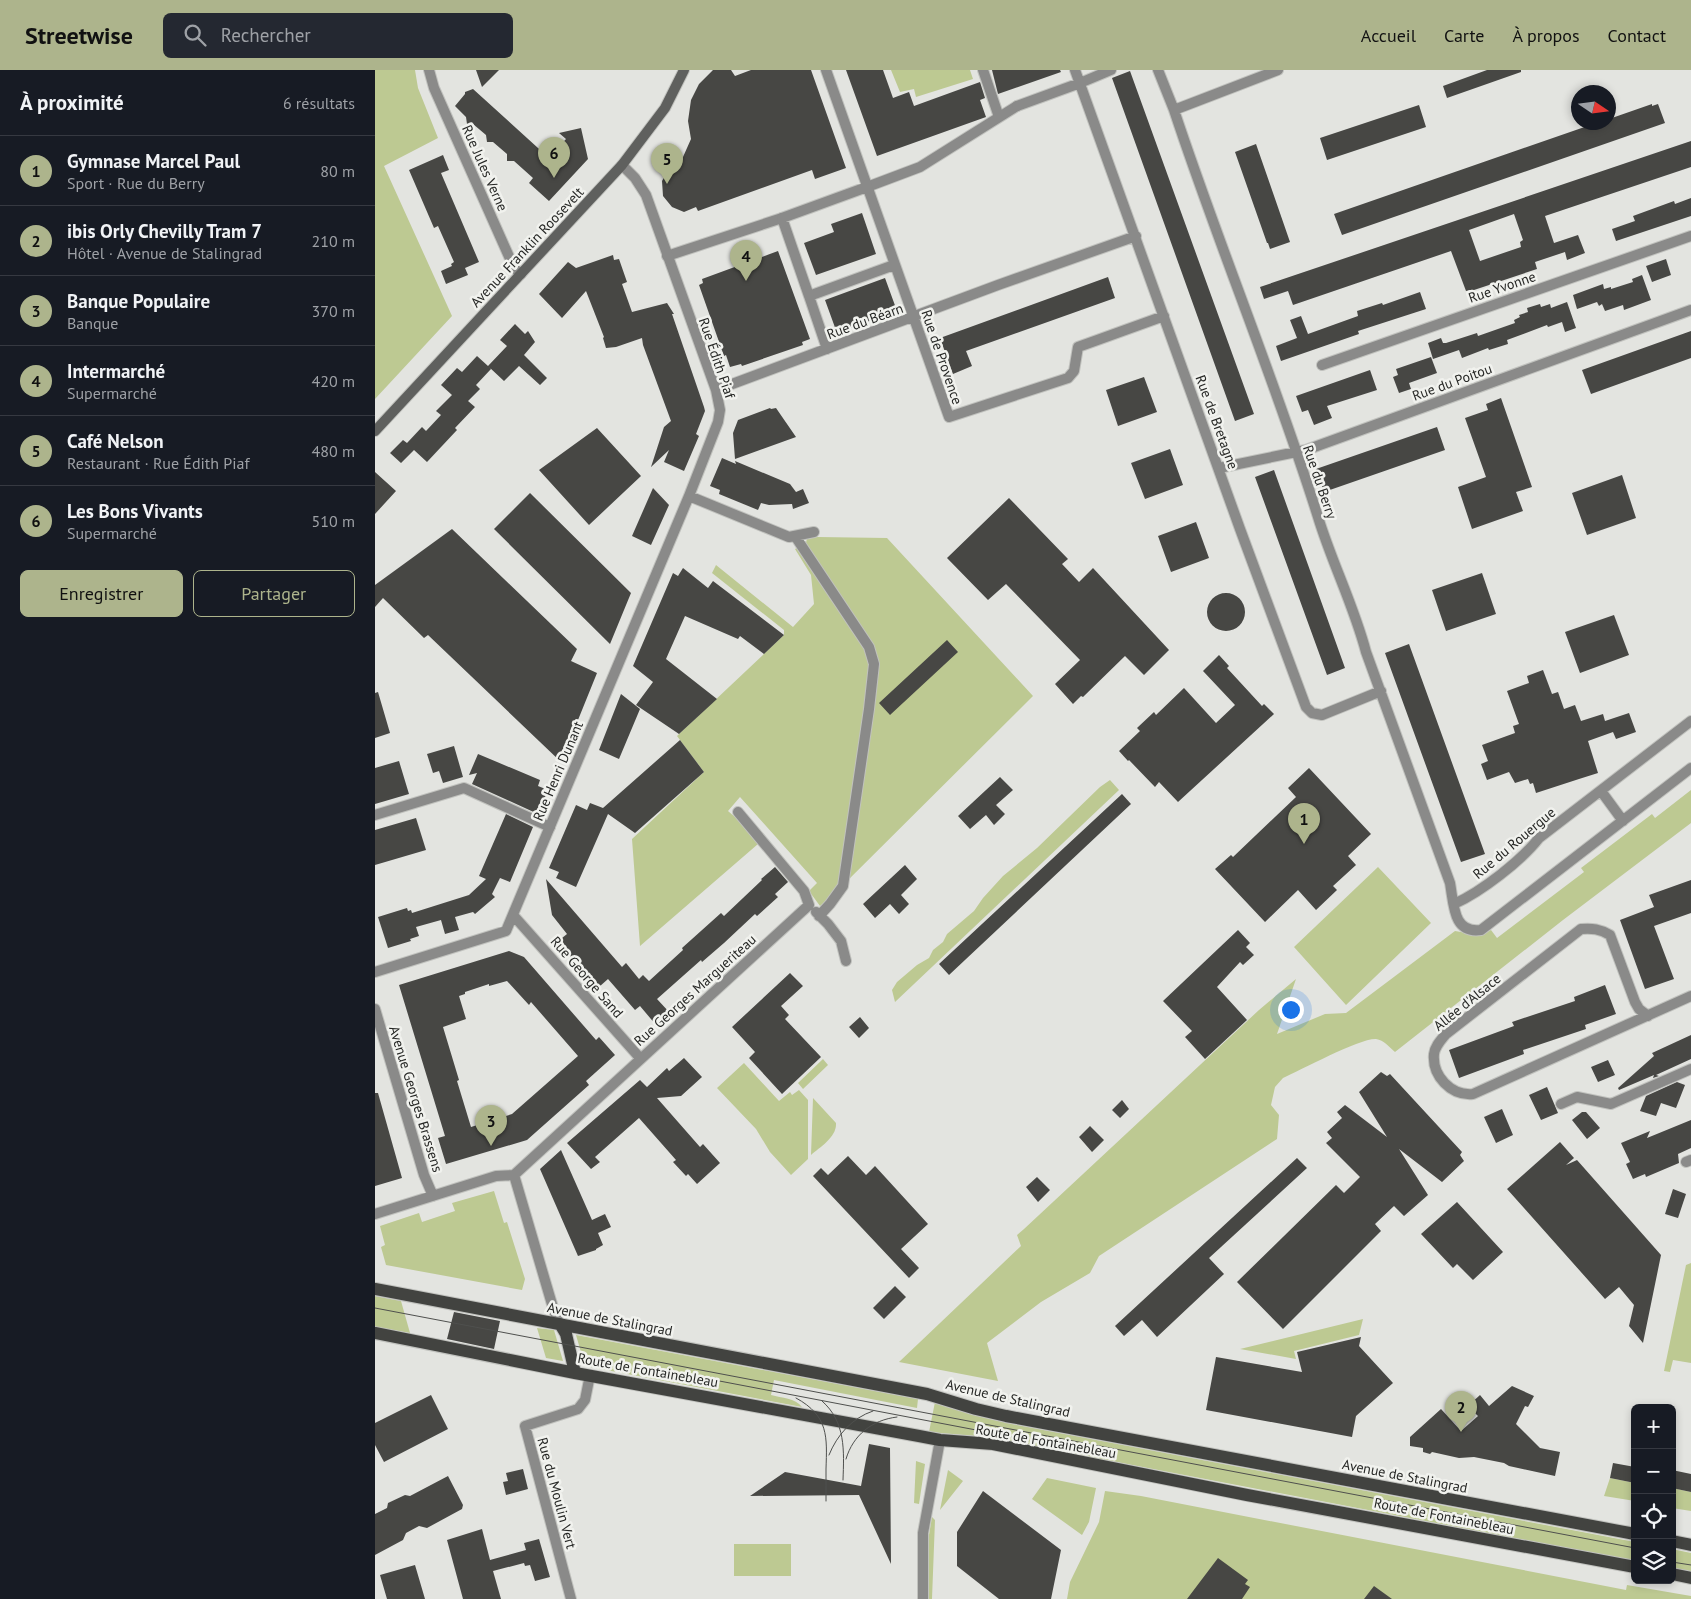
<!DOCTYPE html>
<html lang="fr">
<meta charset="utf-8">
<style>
:root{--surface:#171b24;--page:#242831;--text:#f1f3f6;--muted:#9ea1a6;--line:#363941;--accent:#adb48c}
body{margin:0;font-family:"PT Sans",sans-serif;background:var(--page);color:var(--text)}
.controls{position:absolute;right:15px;bottom:15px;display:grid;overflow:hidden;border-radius:8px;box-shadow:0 2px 8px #0003}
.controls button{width:45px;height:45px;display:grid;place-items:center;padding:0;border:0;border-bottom:1px solid var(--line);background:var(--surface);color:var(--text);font:25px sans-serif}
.compass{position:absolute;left:1196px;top:15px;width:45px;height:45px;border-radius:50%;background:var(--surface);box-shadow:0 2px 8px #0003;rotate:103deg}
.you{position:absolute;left:915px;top:939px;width:18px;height:18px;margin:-12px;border:4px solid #fff;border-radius:50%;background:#1a73e8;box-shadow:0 0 0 8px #1a73e833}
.badge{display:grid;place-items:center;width:32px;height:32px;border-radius:50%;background:var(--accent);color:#111;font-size:16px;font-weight:700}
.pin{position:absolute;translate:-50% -41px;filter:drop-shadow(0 1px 2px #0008)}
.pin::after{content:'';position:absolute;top:26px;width:18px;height:15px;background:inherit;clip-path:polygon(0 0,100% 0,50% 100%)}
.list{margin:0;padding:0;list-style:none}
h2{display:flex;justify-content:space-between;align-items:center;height:65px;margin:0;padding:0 20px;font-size:21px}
h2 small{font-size:16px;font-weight:400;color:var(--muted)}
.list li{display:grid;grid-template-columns:32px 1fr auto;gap:15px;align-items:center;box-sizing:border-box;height:70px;padding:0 20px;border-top:1px solid var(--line)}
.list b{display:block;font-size:19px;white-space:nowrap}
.list p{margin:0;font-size:16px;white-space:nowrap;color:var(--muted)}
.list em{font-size:16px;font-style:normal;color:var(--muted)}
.actions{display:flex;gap:10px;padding:15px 20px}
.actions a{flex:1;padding:11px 0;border:1px solid var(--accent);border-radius:8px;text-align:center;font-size:18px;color:var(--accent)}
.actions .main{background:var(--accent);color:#111}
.icon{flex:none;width:28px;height:28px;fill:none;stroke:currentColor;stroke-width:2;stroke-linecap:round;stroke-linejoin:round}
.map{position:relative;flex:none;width:1316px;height:1529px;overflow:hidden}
header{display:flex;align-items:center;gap:30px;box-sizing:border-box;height:70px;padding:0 25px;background:var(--accent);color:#111}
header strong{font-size:24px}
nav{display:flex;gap:28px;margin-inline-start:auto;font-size:18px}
.search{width:350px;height:45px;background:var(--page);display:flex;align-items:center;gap:12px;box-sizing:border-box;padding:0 18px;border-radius:8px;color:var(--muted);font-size:19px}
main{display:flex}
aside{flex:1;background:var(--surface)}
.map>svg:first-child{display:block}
</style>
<header>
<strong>Streetwise</strong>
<div class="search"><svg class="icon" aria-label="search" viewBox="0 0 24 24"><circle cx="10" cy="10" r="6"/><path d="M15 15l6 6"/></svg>Rechercher</div>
<nav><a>Accueil</a><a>Carte</a><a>À propos</a><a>Contact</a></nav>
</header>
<main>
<aside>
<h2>À proximité<small>6 résultats</small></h2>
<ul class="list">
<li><span class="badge">1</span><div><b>Gymnase Marcel Paul</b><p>Sport · Rue du Berry</p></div><em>80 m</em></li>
<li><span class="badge">2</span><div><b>ibis Orly Chevilly Tram 7</b><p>Hôtel · Avenue de Stalingrad</p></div><em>210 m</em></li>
<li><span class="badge">3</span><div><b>Banque Populaire</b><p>Banque</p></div><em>370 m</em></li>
<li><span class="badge">4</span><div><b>Intermarché</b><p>Supermarché</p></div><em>420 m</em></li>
<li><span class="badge">5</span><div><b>Café Nelson</b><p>Restaurant · Rue Édith Piaf</p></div><em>480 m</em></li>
<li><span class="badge">6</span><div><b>Les Bons Vivants</b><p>Supermarché</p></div><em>510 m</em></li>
</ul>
<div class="actions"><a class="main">Enregistrer</a><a>Partager</a></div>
</aside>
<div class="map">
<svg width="1316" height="1529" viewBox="0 0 1316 1529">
<rect width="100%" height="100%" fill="#e3e4e0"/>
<path fill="#bdc992" d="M0,0H40L43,18L63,68L9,96L77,246L0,329Z
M516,0H595L598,9L541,27L539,19L525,22Z
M443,467L512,468L658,626L453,830L445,836L434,821L442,813L365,727L353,741L369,755L383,774L265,876L257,769L329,702L302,666L409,565V560L337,503L341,495L418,557L439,534L436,505L420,479L431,473L432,468Z
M735,710L744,720L520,932L517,920L522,912L542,895L554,888L558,880L568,872L572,864L599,841L608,828L628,806L662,778L725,717Z
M1316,720V753L1188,850L1020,982C1014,977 1009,970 1001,969C985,968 926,1000 908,1008L900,1017L896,1035L904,1045L902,1069L724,1186L715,1203L666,1232L612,1273L623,1311L524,1292L646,1176L642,1165L649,1159L884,940L921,909L902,964L950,944L971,943L1080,861L1104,865L1116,860L1122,868L1209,802L1206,798L1277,744L1280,748Z
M1003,797L1056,853L971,935L919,877Z
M448,989L453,995L428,1019L423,1013Z
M369,993L404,1031L415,1022L417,1025L424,1020L433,1030V1089L416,1105L395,1082L381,1059L342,1018Z
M438,1028L461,1053C462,1067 445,1077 436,1085Z
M119,1121L129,1153L132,1152L150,1209L147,1220L11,1195L6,1177L10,1175L5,1156L44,1143L47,1152L80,1141L77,1133Z
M1316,1193V1293L1298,1290L1295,1302L1289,1301L1311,1195Z
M0,1226L26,1231L35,1263L0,1257Z
M988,1249L984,1265L919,1281L921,1289L865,1279Z
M162,1258L179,1260L188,1291L171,1288Z
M201,1265L543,1329L542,1338L399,1310L396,1325C407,1328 420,1328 427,1337L210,1296Z
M560,1332L607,1347L637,1354L1260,1472V1491L611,1367L554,1362Z
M541,1391L550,1394L544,1434L539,1433Z
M573,1400L588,1411L565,1440Z
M672,1408L721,1418L714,1452L707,1465L657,1429Z
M1235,1408L1260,1413V1431L1229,1426Z
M1297,1418L1316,1422V1441L1297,1438Z
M730,1421L766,1426L1251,1520L1252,1515L1316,1526V1529H692L695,1512L724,1452Z
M557,1447L560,1450L557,1529H554V1465Z
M359,1474H416V1506H359Z
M1297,1479L1316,1483V1502L1297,1498Z"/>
<path fill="#474744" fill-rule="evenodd" d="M101,0H124L107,17Z
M338,0H356L360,6L376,0H436L471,98L440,109L437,100L323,141L321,137L309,142L297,137L288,126L287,111L294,99L304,96L316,69L313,51L316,30L324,14Z
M471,0H508L518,28L534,22L539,36L605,12L610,28L605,30L611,47L502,86Z
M617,0H685L686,2L623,24Z
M1112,0H1146V2L1072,28L1068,16Z
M755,1L879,344L860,351L737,8Z
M98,19L174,88L191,69L184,63L206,58L213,89L174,131L154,113L158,108L139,91H132V84L118,72H112L111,65L98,54H92L91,47L80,36L90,24V22Z
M1277,34V36L1283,34L1290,53L967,165L959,144L1224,52H1234V49Z
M1044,35L1051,57L952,90L945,68Z
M1316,71V97L1170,146L1179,173L1203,165L1210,183L1192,190L1190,182L1160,192L1162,199L1096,221V220L1091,221L1076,181L918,235L913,221L889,229L885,217ZM1139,144L1148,170L1145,172L1146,177L1105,191L1094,160Z
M881,74L915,172L895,179L893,173H892L860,82Z
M68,85L74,100L66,103L104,192L90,198L93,205L71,214L66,201L77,196L76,194L79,192L63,156L59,158L34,100Z
M1316,128V146L1241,171L1237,159L1260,151L1258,146L1299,131L1300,134Z
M487,143L501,184L441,205L429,173L459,162L456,154Z
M403,181L435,269L427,272L428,275L367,296L366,294L355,297L351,285L349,286L324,215L328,213L327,209Z
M238,185L239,190L244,189L252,212L247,214L257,242L292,233L299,244H297L329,337L330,341L321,364L324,366L309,401L289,392L294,380L276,397L289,357L296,351L268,275L267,268L241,277L231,278L228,268L229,267L211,221L187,248L164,224L193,192L201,198Z
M1291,189L1296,205L1277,212L1271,196Z
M1267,205L1276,230L1249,240L1248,235L1230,241L1227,234L1224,236L1222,232L1202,239L1198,225L1228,214L1229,219L1236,217V219L1258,212L1257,209Z
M733,207L740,228L591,281L597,296L578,304L565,268Z
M510,208L522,241L462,263L450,230Z
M1045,222L1051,239L983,261L984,264L906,291L901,276L922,268L915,250L926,246L933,264L983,246L982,241L1007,233L1008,235Z
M1192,232L1201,258L1190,262L1187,252L1173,257L1172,255L1132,270L1133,274L1114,280L1113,278L1087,288L1084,280L1058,289L1053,273L1066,268L1068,273H1071L1102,263L1103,266L1140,253L1139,250L1145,247L1144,245L1153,242L1152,238L1165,234L1166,237L1175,234L1176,238Z
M140,254L150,264L153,261L160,272L149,285L172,308L165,315L144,296L129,311L114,297L116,299L101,315L105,319L93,331L100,337L80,358L82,360L52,392L39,380L26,393L15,383L28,370L32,373L47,357L51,361L66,345L61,341L77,325L66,315L82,298L87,302L102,286L113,296L132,276L125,270Z
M1316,261V288L1216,324L1207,300Z
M1056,287L1062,303L1034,313L1036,319L1024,323L1018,307L1023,305L1021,299Z
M995,300L1002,320L952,336L957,348L939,355L933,340L927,342L921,326Z
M769,307L782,342L743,356L731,320Z
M1126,328L1157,417L1141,422L1148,441L1097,459L1083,417L1111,407L1090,348L1113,340L1111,334Z
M395,338L396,339L401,338L421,367L360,389L358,363L363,350Z
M1062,357L1070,380L949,422L941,399Z
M222,358L266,406L214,455L164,400Z
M795,379L808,415L770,429L756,393Z
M347,388L361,394L360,391L415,414L421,422L428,419L434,433L418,439L417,434L394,435L386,433L383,440L344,424L345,420L335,416Z
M899,400L970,598L952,605L880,407Z
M0,402L21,421L0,444Z
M1247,405L1261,448L1212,465L1197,423Z
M278,418L294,435L276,475L257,466Z
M155,423L256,523L235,574L119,459Z
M634,428L693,489L687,494L704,512L718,498L794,580L769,605L750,586L708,627L706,626L698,634L680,614L705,590L631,514L613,530L572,488Z
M821,452L834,488L796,502L783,466Z
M77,459L202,579L196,591L222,603L186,692L53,565L49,568L8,528L0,537V515Z
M308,498L333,518L338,511L409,565L389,584L365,566L363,569L310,546L291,589L342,629L304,664L261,635L278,612L258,596L298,503L303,506Z
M1107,503L1121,544L1071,561L1057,520Z
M832 542a19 19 0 1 1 38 0a19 19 0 1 1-38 0Z
M1239,545L1254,585L1205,603L1190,562Z
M572,570L583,582L515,645L504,633Z
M1034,574L1110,784L1086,792L1010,583Z
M844,585L854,596L852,598L887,636L889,634L899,644L803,732L784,712L780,717L754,690L753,691L744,681L765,661L762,658L779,642L781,645L809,618L841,653L860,635L828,601Z
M1168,600L1177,624L1183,622L1189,639L1200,635L1206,651L1228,644L1230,651L1254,643L1261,662L1241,669L1238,662L1213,671L1223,703L1204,709L1161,723L1158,713L1155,714L1153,709L1140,713L1134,702L1112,710L1106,694L1113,691L1107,675L1140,663L1138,656L1144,654L1132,621L1154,613L1152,606Z
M3,622L15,663L0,668V623Z
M246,624L265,639L244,689L224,680Z
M305,670L329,702L260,763L233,744L201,817L181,808L184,802L174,798L201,735L212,740L215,733L228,738Z
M79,676L88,707L68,713L64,701L58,703L52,684Z
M103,684L165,710L163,716L173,720L163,744L97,714L102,703L94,705Z
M24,691L34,724L0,734V698Z
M934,698L996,764L973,786L981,795L958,816L962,820L941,840L923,820L890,852L840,799L856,785L858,787L921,727L913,718Z
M625,707L638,720L621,735L630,744L619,755L611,745L595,759L583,746Z
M747,724L756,734L574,905L564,894Z
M131,744L158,757L135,812L125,808L117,824L120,827L100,844L98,842L80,847L84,860L70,864L66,850L41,857L44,866L35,869L36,871L13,878L3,847L32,838L33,841L36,840L37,843L94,825L111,809L104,806Z
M41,748L51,780L0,795V760Z
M530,795L542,809L526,825L534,834L524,844L515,834L500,848L488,834Z
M400,797L413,812L400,824L403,827L382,846L380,844L349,873L327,892L326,890L282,929L295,943L281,955L265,936L260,940L233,909L224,917L182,872L192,864L177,845L171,809L247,897L251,893L264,909L268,905L274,911L308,880L307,878L346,843L349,846L387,810L386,809Z
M1316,810V843L1279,856L1299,909L1270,919L1245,850L1279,837L1274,825Z
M863,860L875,873L871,877L879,885L868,895L865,892L842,917L872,950L830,989L810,967L817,961L788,931Z
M134,881L149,887L221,970L224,967L240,985L211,1011L214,1015L152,1070L71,1094L63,1068L70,1066L24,915ZM132,911L154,935L156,932L203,986L137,1044L96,1057L82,1011L84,1010L68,957L91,949L84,926L90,924V922L114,914V916Z
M415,903L428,916L406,936L414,945L410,949L446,987L407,1024L374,988L380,982L357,957Z
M1230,915L1241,944L1210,955L1211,959L1148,980L1149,984L1084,1008L1074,980L1139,956L1137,952L1200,931L1199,927Z
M485,947L494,958L484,968L474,957Z
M1316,965V989L1281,1005L1284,1006L1278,1008L1279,1005L1244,1020L1243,1018L1279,986L1277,983Z
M309,988L327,1007L306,1026L282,1028L325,1077L328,1074L345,1093L322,1114L313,1104L311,1106L298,1092L301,1090L264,1048L220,1087L225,1092L216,1099L192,1073L265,1010L272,1017L292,998L294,1001Z
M1233,990L1240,1005L1223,1012L1216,997Z
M1006,1002L1012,1006L1015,1004L1087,1082L1085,1085L1089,1091L1067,1112L1024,1079L1053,1125L1029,1146L1019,1136L1000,1154L1006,1161L908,1259L862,1212L961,1115L969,1123L985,1107L951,1073L957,1068L952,1062L967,1048L962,1042L970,1035L1012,1067L984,1022Z
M1302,1012L1310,1015L1301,1038L1286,1033L1281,1046L1265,1041L1271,1026Z
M1172,1017L1183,1043L1166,1050L1154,1025Z
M0,1023H3L27,1108L0,1116Z
M747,1030L754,1039L745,1048L737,1040Z
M1127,1039L1138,1065L1121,1073L1109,1047Z
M1207,1042H1211L1225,1058L1212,1069L1197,1050Z
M1316,1050V1078L1303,1084L1304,1093L1271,1107L1270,1104L1258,1109L1251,1094L1255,1092L1246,1073L1275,1061L1272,1068Z
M715,1056L729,1070L717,1082L704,1067Z
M1185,1072L1199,1088L1191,1095L1202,1090L1286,1185L1268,1273L1254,1256L1259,1235L1244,1217L1230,1229L1132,1119Z
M186,1080L217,1150L230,1144L236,1157L223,1163L228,1175L221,1179V1180L203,1186L165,1099Z
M473,1086L491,1105L500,1096L553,1154L526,1179L544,1198L534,1208L438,1106L446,1098L453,1105Z
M922,1088L932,1098L834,1188L849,1204L782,1267L767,1250L749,1266L740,1256Z
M662,1107L675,1120L663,1132L651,1117Z
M1298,1119L1311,1124L1303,1148L1290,1144Z
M1082,1132L1128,1182L1098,1210L1082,1194L1078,1198L1046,1164Z
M520,1216L531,1227L509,1249L498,1238Z
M79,1242L125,1251L119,1279L72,1269Z
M986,1267L984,1276L1018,1313L981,1346L977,1367L831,1340L841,1287L927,1302L922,1282Z
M1137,1316L1159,1326L1153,1337L1150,1336L1141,1354L1165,1378L1185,1382L1180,1406L1134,1396L1129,1393L1099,1387L1084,1388L1057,1382L1055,1384L1048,1382V1378L1035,1376V1367L1066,1339L1086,1361L1103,1346L1093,1336L1105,1325L1114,1336Z
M56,1325L73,1359L9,1392L0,1375V1353Z
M494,1374L515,1378L516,1494L484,1425L375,1426L410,1402L486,1416Z
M1238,1393L1260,1397V1413L1235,1408Z
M148,1399L153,1419L131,1425L128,1412L133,1411L131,1403Z
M1297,1400L1316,1404V1422L1297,1418Z
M73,1406L88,1435L87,1439L52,1458L44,1456L31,1463L28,1470L0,1485V1444L12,1438L13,1433L30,1425L35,1426Z
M608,1421L686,1480L676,1529H624L582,1496V1462Z
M107,1459L115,1490L151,1480L149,1473L164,1469L175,1507L160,1511L155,1495L150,1496L149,1493L118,1501L126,1529H88L72,1470Z
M843,1488L873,1510L870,1514L875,1517L867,1529H812Z
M40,1495L50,1529H12L5,1505Z
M999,1516L1017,1529H989Z"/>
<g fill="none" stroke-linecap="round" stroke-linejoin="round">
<defs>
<path id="pedestrian" d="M608,0L624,47
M492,117L545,97L642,36
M292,186L407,148
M0,745L89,718L175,757"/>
<path id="minor" d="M54,0L59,18L136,191L140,199L146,204
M451,0L574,347L693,308L699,301L703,277L789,246
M700,0L865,459L931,637L937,643L947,645L1006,621
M783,0L799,40C844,176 900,310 943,447C957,493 979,536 991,582L1075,813C1079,835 1078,864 1106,860L1316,698
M642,36L705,13L736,0
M799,40L903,0
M247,95L260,108L271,125L341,320L345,340L343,352L314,426L414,467L439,462
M434,226L407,148L492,117
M452,279L434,226L519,195
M947,295L1316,166
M341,320L623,215L761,166
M844,398L931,380L1316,240
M420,466L494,577L499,594L494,639L468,816L455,834L444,846
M1226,721L1248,751
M1079,834C1106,822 1146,791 1164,768L1316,651
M441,842L453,854L466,871L471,891
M138,845L265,988
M0,902L131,861L314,426
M0,939L49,1105L58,1126
M1273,946L1264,939L1260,932L1235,865C1225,859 1217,858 1206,859L1071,964C1066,970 1060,976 1059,984C1057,1006 1076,1026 1098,1024L1316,926
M1186,1034L1202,1027L1236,1034L1316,999
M1311,1092L1316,1090
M139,1105L434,835L429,821L363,742
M0,1144L121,1106L139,1105L179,1241L185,1254
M196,1529L150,1356L203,1339L210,1330L215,1305
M548,1529V1463L565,1370"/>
<path id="secondary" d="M0,361L247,95L290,38L309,0"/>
<path id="primary" d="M0,1219L552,1324L601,1339L631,1346L1260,1464
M185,1254L191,1264L200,1303
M0,1263L200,1303L544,1366L565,1370L618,1374L872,1425L1260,1497
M1297,1471L1316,1475
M1297,1504L1316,1508"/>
</defs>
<use href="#pedestrian" stroke="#c1c2be" stroke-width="12"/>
<use href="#minor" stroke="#c1c2be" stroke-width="12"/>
<use href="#secondary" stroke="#c1c2be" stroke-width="12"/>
<use href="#primary" stroke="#c1c2be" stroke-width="14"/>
<use href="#pedestrian" stroke="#8a8a89" stroke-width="10"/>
<use href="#minor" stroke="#8a8a89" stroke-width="10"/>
<use href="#secondary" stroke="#5f605e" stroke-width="10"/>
<use href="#primary" stroke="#424340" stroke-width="12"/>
<path stroke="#4f504e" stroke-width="1" d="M0,1238L1260,1478
M292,1301L643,1368
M421,1328C454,1346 452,1367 451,1399C451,1410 451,1420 451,1431
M447,1331C471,1352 469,1381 468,1410
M454,1385C462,1365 477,1348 498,1341
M471,1389C478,1365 497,1350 522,1347
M1297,1492L1316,1495"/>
</g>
<g text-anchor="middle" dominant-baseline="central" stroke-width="5" stroke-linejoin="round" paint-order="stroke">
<g font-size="14" fill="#262725" stroke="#f1f2ee">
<text transform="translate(110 98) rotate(66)">Rue Jules Verne</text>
<text transform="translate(152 177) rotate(-47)">Avenue Franklin Roosevelt</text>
<text transform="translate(1127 217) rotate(-19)">Rue Yvonne</text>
<text transform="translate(490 251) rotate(-20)">Rue du Béarn</text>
<text transform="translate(567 287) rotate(71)">Rue de Provence</text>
<text transform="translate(342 288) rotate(71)">Rue Édith Piaf</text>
<text transform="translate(1077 312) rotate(-20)">Rue du Poitou</text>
<text transform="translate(842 352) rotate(70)">Rue de Bretagne</text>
<text transform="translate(945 412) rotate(71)">Rue du Berry</text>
<text transform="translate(183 701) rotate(-67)">Rue Henri Dunant</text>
<text transform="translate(1139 773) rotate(-40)">Rue du Rouergue</text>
<text transform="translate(212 907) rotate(49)">Rue George Sand</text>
<text transform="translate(320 920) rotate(-42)">Rue Georges Margueriteau</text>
<text transform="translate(1092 932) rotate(-39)">Allée d'Alsace</text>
<text transform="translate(41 1029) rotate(73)">Avenue Georges Brassens</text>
<text transform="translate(235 1249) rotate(11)">Avenue de Stalingrad</text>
<text transform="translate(273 1300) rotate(10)">Route de Fontainebleau</text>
<text transform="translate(633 1328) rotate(13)">Avenue de Stalingrad</text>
<text transform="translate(671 1371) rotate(10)">Route de Fontainebleau</text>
<text transform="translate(1030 1406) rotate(11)">Avenue de Stalingrad</text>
<text transform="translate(182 1423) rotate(75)">Rue du Moulin Vert</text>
<text transform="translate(1069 1446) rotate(11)">Route de Fontainebleau</text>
</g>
</g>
</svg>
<div class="controls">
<button>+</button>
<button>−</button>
<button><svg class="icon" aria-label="locate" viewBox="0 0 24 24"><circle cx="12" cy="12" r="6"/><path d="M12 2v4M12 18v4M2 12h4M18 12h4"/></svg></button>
<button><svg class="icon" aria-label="layers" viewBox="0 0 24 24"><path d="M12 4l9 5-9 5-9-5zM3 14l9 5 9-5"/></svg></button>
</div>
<svg class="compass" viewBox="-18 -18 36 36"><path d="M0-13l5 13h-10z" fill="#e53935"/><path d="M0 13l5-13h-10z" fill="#9ea1a6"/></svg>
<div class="you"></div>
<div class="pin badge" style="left:929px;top:774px">1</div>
<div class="pin badge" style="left:1086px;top:1362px">2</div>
<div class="pin badge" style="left:116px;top:1076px">3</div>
<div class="pin badge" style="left:371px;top:211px">4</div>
<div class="pin badge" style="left:292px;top:114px">5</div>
<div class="pin badge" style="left:179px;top:108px">6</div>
</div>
</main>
